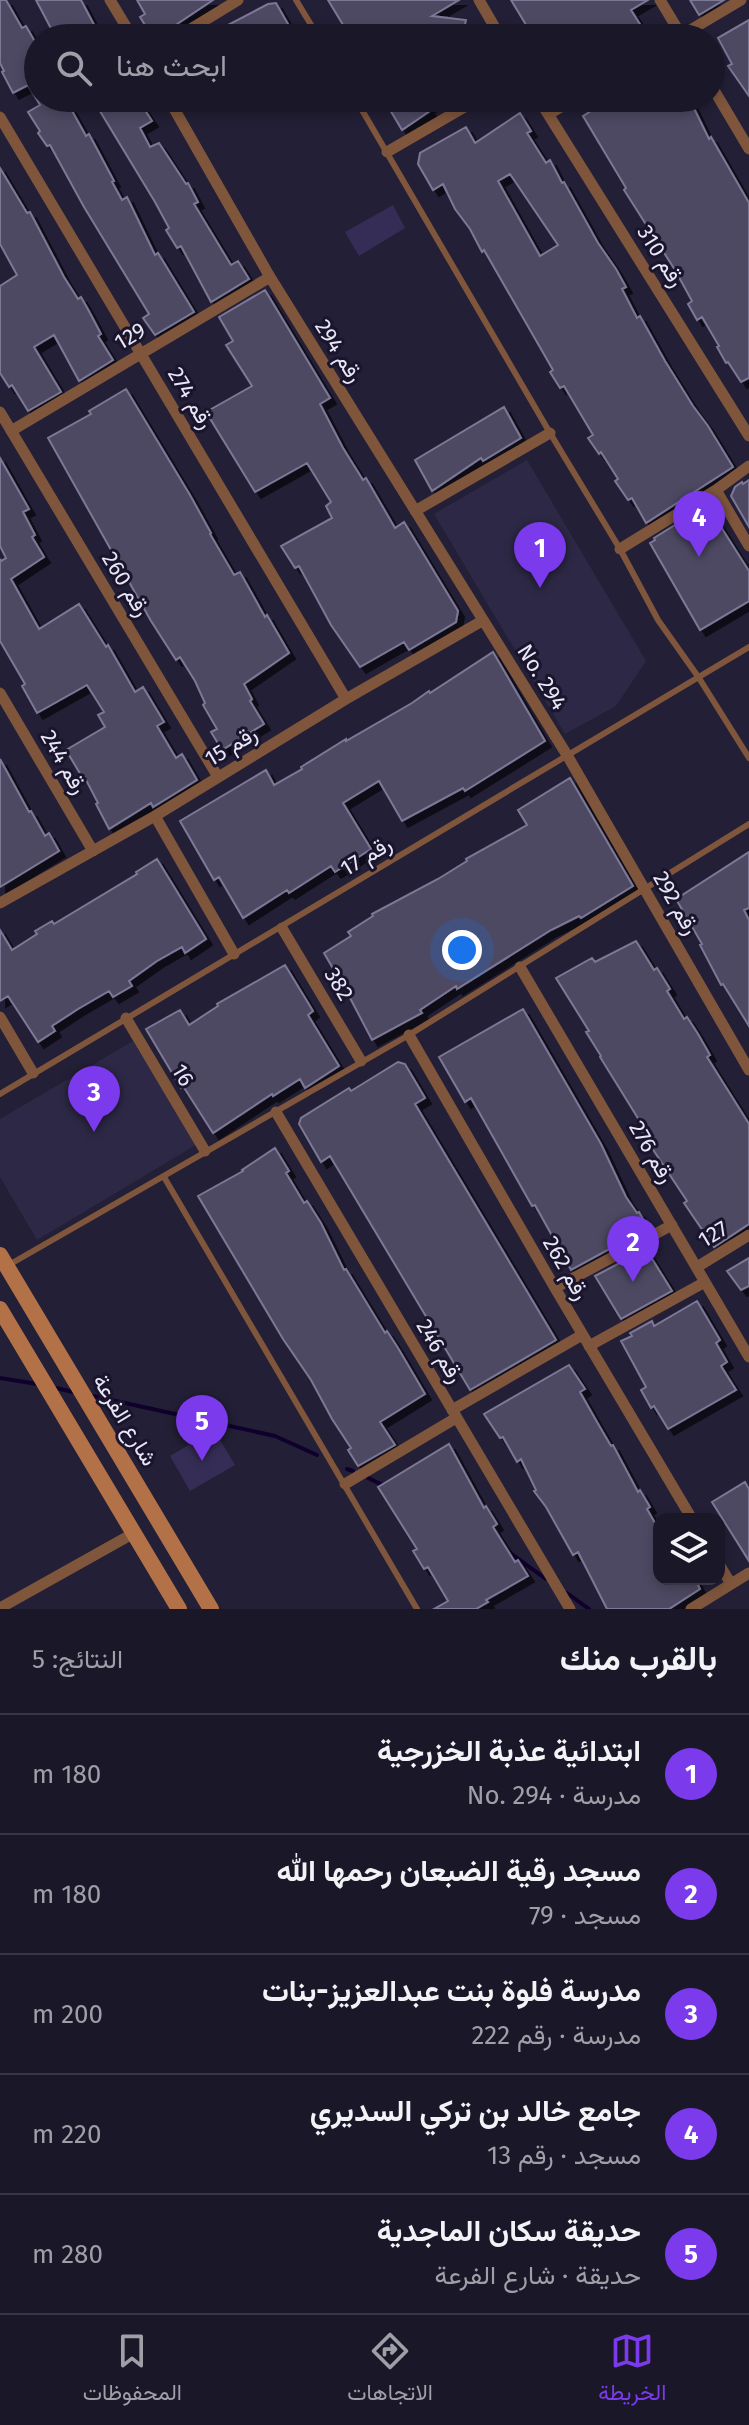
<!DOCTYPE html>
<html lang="ar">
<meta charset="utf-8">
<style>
:root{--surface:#1a1728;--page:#232030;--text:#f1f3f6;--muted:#9f9fa8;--line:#383645;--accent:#7c3aed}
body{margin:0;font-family:"Fira Sans",Vazirmatn,sans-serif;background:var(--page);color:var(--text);direction:rtl}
.controls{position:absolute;right:24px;bottom:24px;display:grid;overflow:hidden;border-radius:16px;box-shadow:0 4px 12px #0003}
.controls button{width:72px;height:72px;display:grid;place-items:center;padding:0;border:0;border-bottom:2px solid var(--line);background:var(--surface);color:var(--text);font:40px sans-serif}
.you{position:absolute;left:462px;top:950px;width:28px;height:28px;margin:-20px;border:6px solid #fff;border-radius:50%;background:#1a73e8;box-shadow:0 0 0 12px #1a73e833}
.badge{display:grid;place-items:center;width:52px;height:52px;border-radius:50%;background:var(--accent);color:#fff;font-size:26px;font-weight:700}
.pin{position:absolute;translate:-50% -66px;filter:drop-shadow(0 2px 4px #0008)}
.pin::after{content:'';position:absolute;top:42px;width:28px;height:24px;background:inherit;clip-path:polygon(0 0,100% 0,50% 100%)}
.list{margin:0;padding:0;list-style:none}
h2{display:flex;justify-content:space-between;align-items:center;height:104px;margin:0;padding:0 32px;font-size:34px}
h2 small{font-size:26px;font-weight:400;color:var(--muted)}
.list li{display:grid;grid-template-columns:52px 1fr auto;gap:24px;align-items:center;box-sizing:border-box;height:120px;padding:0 32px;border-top:2px solid var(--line)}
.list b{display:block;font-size:30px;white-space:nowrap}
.list p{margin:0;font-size:26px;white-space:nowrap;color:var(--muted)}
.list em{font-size:26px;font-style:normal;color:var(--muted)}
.icon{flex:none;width:44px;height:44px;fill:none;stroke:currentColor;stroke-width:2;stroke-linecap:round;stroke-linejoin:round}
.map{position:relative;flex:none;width:749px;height:1609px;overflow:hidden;direction:ltr}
.search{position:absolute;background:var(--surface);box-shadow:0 4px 12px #0003;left:24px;right:24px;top:24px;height:88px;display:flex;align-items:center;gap:20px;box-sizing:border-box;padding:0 28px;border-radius:44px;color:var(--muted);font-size:30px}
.sheet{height:704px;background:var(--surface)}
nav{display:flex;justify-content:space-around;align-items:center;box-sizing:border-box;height:112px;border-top:2px solid var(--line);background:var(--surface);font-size:22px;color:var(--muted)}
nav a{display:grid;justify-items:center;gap:4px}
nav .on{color:var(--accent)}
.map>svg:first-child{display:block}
</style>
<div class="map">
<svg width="749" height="1609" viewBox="0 0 749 1609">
<defs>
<filter id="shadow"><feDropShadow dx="6" dy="6" stdDeviation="0" flood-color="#0009"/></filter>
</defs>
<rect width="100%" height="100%" fill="#231f36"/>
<path fill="#2d2845" d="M527,460L646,661L616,706L565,734L434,514Z
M133,1041L196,1145L37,1240L0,1177V1119Z"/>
<path fill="#362d57" d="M393,205L405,228L359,256L345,232Z
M214,1430L235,1465L190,1491L170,1456Z"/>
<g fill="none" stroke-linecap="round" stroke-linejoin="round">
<path stroke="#0f002c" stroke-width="4" d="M0,1378L37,1384
M56,1388L73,1392
M93,1396L275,1436L317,1455
M347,1469L353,1471
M368,1478L385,1486
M506,1550L546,1579
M567,1593L589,1609"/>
</g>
<path fill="#4d4964" stroke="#7c7895" stroke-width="2" fill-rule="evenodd" filter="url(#shadow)" d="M0,0H6L22,28L26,26L38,47V98H65L86,136L89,134L114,181L112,182L122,200L127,197L155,255L158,253L194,312L155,335L143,318L149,314L84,207L50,145L47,146L38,133L40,131L28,112L40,105L28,85L13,93L2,72L4,71L0,63Z
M36,0H81L101,38H56Z
M137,0H213L156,38H153L140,17L145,14Z
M328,0H459L432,16L466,20L462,38H417L415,33L406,38H351Z
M511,0H648L631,10L645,32L641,34L643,38H534Z
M690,0H724L699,15Z
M276,3L296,38H220L226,26L268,4Z
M749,20V96L728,66L732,64L718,38Z
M92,98H137L152,121L140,128L150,147L159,143L186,184L188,183L198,202L194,204L231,265L238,261L249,279L211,302L181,246L177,248L166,230L169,228L155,202Z
M383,98H443L428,107L430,111L402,130Z
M612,98H689L709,139L711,137L749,203V378L741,382L728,362L726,363L717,347L719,346L702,317L697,320L688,304L692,301L675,270L624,190L626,188L583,116Z
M520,113L531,131L527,133L546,163L550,160L562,183L564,182L598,243L616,269L626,287L622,289L637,318L640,316L665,361L693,406L708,426L733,467L646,523L632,498L628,500L615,481L618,479L601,452L599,454L588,438L593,435L564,386L560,388L550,372L553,370L484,250L482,252L470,229L455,209L443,184L433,190L418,164L420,153L466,127L475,143ZM510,174L558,245L540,256L498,181Z
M0,168L27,213L30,212L64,277L78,299L81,297L90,313L101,334L98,336L113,360L79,381L54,335L34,347L61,392L28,411L12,385L9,387L0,373V286L17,275L0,244Z
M265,290L330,398L320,404L343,448L363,480L366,478L395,528L404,522L458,611L456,622L409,650L404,642L360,667L331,625L299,566L295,568L281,546L332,518L326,506L331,502L307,463L255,492L206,412L252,386L226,345L233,341L219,317Z
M126,389L190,495L211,533L210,534L234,575L240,572L265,617L267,615L289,653L244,684L252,699L250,701L264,724L222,750L211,732L217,729L203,705L205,703L195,681L180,657L176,660L151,621L48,438L91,414L89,411Z
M504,407L521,438L483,461L481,458L432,491L415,460Z
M0,458L29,509L23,512L35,535L32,537L44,557L11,579L39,629L79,604L106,647L108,645L135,692L143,687L164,722L157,726L176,758L182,754L197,780L153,807L151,803L109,829L96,804L98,803L84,776L82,777L66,750L105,727L98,715L104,712L87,685L37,713L22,686L25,684L0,641V559L1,561L6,558L0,546Z
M749,480V527L731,496L735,487L742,482L743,484Z
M707,505L749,571V601L700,630L650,543L655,540L654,538Z
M493,652L545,741L465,791L463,788L402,821L379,781L343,803L371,849L335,872L331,866L289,893L287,890L243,918L219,877L214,880L180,821L266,770L274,785L302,769L301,767L346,739V741L412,703L429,691L430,693Z
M0,759L29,812L31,811L45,836L49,833L59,851L0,887Z
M570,778L633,886L581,918L579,916L551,930L457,989L456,986L420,1010L422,1013L372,1040L349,996L324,953L351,936L348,932L373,916L372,914L438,879L467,861L466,859L527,825L518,810Z
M749,852V908L744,910L749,920V1026L723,984L721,985L700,945L702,944L676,899Z
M157,859L206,939L185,953L182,947L157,961L129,981L132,986L113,997L109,991L78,1009L52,1026L55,1031L38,1042L8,996L0,1001V930L12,950L37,934L35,931L52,921L54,924L137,874L136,872Z
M636,941L654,970L657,968L670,989L667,991L684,1019L687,1017L698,1034L710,1055L707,1057L749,1124V1224L714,1247L684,1203L687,1201L640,1130L644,1128L600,1057L601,1056L586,1032L589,1031L556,978L592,958L595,962Z
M285,965L313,1011L308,1015L339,1066L305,1088L300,1079L273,1096L272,1094L213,1133L183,1086L181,1088L146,1029L180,1010L189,1025L218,1006L217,1004Z
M523,1009L601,1144L626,1197L637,1213L639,1212L648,1228L571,1270L535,1205L532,1206L471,1098L465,1102L439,1057Z
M398,1062L405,1064L425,1098L415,1104L556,1340L470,1390L330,1156L321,1162L299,1124L301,1118L349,1088L351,1091Z
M275,1148L289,1171L286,1173L304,1203L307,1201L321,1223L344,1270L346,1269L385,1333L387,1331L398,1348L425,1394L380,1422L395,1445L358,1466L348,1450L351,1448L332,1419L311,1380L283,1339L198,1196L243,1171L242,1170Z
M646,1249L672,1291L621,1319L595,1276Z
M749,1258V1286L741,1290L727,1271Z
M697,1301L720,1340L716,1343L727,1362L721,1366L736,1390L668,1429L654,1406L651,1408L641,1390L646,1387L621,1341L632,1336L630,1333L652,1321L654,1326Z
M569,1365L585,1389L580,1392L597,1422L611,1446L613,1445L638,1492L640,1490L650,1507L647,1509L659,1530V1579H695L700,1589L669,1609H607L578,1552L573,1555L546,1507L534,1491L536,1490L521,1459L517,1462L503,1437L500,1438L484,1414Z
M449,1444L484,1508L486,1506L497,1524L493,1527L515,1562L518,1560L528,1576L486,1600L488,1602L476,1609H434L448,1601L428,1567L424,1569L413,1551L417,1549L378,1487Z
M745,1482L749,1489V1561L712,1502Z"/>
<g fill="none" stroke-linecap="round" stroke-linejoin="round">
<path stroke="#7f563c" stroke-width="6" d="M296,0L319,38
M355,98L550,433L620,549L658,620L699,678L749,758
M0,1094L749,647
M164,1177L417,1609
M7,1266L409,1035L749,824"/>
<path stroke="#7f563c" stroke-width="11" d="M110,0L133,38
M479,0L501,38
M660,0L683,38
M176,38L238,0
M677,38L741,0
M711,85L749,149
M168,98L270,277L567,755L749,1070
M538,98L749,436
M549,114L576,98
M0,117L346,699
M387,152L480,98
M0,412L218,777
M11,431L270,277
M716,490L749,546
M415,511L550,433
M620,549L716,490L749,466
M0,693L93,851
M155,816L234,954
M0,903L155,816L346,699L482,621
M282,928L361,1061
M520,967L749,1357
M0,1017L33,1073
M126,1018L205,1151
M409,1035L555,1288L692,1519
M276,1112L570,1609
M697,1267L749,1235
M555,1288L672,1225
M589,1346L705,1282
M452,1410L582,1335
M345,1484L456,1418
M719,1564L731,1584
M0,1608L134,1533
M691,1609L749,1573"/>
<path stroke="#b27147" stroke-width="16" d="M0,1255L211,1609
M0,1309L179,1609"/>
</g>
<g text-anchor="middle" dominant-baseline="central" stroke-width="6" stroke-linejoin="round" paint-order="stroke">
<g font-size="22" fill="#e8e7f7" stroke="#1a152c">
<text transform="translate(661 256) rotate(58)">رقم 310</text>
<text transform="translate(130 336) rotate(-31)">129</text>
<text transform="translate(339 351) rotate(58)">رقم 294</text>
<text transform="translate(191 398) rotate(59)">رقم 274</text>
<text transform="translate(126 584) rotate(59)">رقم 260</text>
<text transform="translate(542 677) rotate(58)">No. 294</text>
<text transform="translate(231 746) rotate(-31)">رقم 15</text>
<text transform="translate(64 762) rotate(60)">رقم 244</text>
<text transform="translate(366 856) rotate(-31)">رقم 17</text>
<text transform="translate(676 903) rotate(60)">رقم 292</text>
<text transform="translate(339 984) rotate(59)">382</text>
<text transform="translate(183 1075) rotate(59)">16</text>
<text transform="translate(652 1152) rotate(60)">رقم 276</text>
<text transform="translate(713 1234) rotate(-31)">127</text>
<text transform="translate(566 1268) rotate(60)">رقم 262</text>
<text transform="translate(440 1351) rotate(59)">رقم 246</text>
<text transform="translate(125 1420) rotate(59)">شارع الفرعة</text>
</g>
</g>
</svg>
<div class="controls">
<button><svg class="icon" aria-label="layers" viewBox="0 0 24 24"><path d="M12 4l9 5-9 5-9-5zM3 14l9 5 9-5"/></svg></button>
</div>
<div class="you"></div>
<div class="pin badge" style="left:540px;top:588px">1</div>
<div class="pin badge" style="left:633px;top:1282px">2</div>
<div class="pin badge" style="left:94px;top:1132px">3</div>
<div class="pin badge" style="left:699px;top:557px">4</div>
<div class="pin badge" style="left:202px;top:1461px">5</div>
<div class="search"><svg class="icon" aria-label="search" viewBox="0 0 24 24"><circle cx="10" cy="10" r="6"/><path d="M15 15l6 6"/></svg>ابحث هنا</div>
</div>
<section class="sheet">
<h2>بالقرب منك<small>النتائج: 5</small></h2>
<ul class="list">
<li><span class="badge">1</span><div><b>ابتدائية عذبة الخزرجية</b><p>مدرسة · No. 294</p></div><em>180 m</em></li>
<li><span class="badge">2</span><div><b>مسجد رقية الضبعان رحمها الله</b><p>مسجد · 79</p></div><em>180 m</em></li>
<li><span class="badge">3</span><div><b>مدرسة فلوة بنت عبدالعزيز-بنات</b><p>مدرسة · رقم 222</p></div><em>200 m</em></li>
<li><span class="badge">4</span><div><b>جامع خالد بن تركي السديري</b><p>مسجد · رقم 13</p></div><em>220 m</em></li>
<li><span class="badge">5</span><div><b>حديقة سكان الماجدية</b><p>حديقة · شارع الفرعة</p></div><em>280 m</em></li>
</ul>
</section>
<nav>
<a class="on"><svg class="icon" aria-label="map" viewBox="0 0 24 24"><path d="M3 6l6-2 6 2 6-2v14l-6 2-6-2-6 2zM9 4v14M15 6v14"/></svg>الخريطة</a>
<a><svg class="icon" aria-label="directions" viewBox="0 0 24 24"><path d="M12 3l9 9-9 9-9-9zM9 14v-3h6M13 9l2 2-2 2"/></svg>الاتجاهات</a>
<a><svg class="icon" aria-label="saved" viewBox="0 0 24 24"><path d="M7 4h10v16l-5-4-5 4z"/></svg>المحفوظات</a>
</nav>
